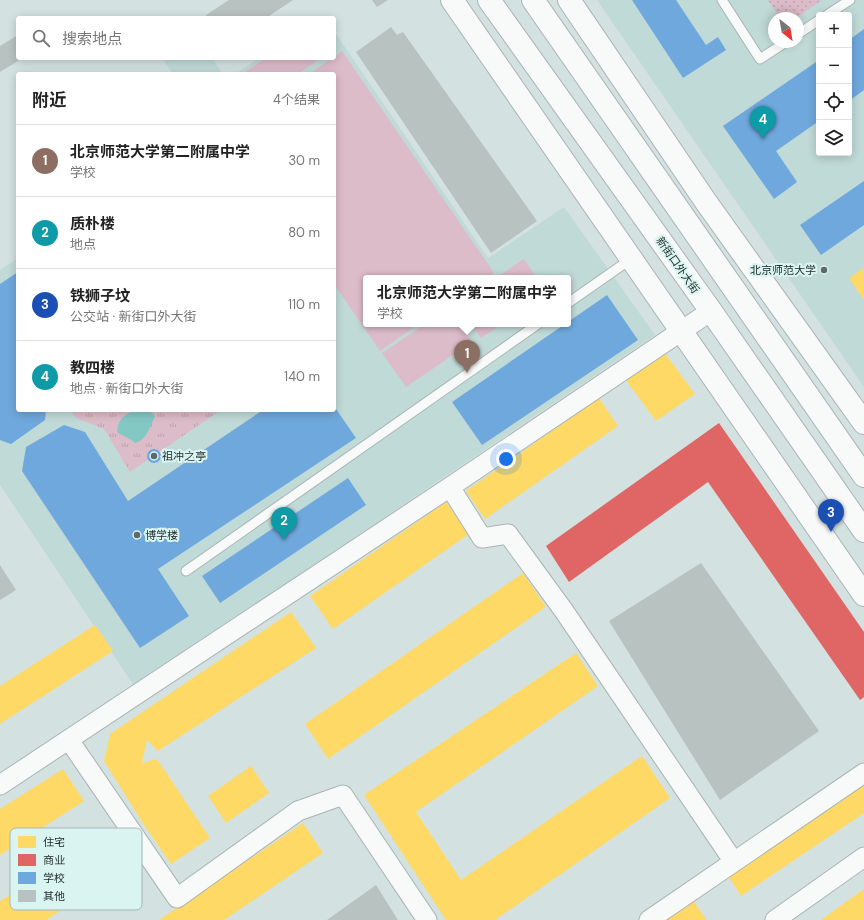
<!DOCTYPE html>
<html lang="zh">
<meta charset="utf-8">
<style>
:root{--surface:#fff;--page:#f2f2f2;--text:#222;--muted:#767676;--line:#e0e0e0;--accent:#5e6968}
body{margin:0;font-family:"DM Sans","Noto Sans SC",sans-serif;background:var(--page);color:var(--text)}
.controls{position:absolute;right:12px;top:12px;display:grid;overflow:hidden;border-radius:4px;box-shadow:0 2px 10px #0003}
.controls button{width:36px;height:36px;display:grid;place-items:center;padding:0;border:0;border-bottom:1px solid var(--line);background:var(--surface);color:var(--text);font:20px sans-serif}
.compass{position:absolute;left:768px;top:12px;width:36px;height:36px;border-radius:50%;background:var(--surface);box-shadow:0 2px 10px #0003;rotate:149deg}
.you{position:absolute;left:506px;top:459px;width:14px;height:14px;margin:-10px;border:3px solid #fff;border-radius:50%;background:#1a73e8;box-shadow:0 0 0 6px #1a73e833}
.badge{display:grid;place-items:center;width:26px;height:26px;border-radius:50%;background:var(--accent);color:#fff;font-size:13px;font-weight:700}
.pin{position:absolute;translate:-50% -33px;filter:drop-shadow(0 1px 2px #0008)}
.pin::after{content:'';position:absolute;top:21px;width:14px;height:12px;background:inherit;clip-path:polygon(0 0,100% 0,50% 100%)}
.popup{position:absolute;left:363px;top:275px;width:208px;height:52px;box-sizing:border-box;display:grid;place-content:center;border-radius:4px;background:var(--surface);filter:drop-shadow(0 1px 3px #0005);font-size:13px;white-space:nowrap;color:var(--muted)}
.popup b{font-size:15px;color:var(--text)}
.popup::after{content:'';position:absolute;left:50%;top:100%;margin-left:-8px;border:8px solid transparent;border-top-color:var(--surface)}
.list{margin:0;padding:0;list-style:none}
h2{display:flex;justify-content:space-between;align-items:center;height:52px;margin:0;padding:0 16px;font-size:17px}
h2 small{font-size:13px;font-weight:400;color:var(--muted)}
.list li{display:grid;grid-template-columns:26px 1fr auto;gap:12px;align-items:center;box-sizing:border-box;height:72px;padding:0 16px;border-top:1px solid var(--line)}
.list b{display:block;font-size:15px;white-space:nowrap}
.list p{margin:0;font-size:13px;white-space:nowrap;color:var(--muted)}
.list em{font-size:13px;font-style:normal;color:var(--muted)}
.icon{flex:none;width:22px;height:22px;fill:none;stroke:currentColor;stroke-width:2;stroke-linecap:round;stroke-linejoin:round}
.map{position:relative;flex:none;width:864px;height:920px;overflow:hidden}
.search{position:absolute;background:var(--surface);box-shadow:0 2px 10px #0003;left:16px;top:16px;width:320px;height:44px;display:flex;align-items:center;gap:10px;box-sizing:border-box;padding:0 14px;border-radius:4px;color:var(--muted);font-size:15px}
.panel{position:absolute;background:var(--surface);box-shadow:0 2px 10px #0003;left:16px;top:72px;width:320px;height:340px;border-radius:4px}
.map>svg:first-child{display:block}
</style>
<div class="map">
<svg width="864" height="920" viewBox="0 0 864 920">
<defs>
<pattern id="park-tufts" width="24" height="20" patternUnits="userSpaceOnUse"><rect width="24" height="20" fill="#dcbcc8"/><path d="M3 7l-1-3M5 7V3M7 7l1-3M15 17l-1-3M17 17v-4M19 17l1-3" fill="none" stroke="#bca2ac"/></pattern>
<pattern id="garden-dots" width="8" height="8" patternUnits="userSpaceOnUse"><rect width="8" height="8" fill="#dcbcc8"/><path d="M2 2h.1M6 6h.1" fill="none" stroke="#bca2ac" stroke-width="1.8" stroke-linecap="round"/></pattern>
</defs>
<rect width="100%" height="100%" fill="#d3e1e0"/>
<path fill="#c0dad8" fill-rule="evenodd" d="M597,0H864V387ZM819,15H849V153H819ZM774,18H798V42H774Z
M334,31L488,258L564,207L655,335L134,686L0,485V270L18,258V410H334V74H235L259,58H334ZM366,278H568V324H366Z
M162,58H212L223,74H173Z"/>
<path fill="#dcbcc8" d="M342,51L494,273L486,278H366V324H419L380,351L334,284V74H309L332,58H334V57Z
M266,58H321L298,74H242Z
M524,259L537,278H496Z
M425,324H460L472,342L406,387L382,353Z
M471,324H502L481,338Z"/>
<path fill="url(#park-tufts)" d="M71,410H221L130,472L104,429L76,418Z"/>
<path fill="url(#garden-dots)" d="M768,0H822L796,18H780Z"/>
<path fill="#84c8c4" d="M135,410C144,410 149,409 155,416C150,427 147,440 135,443C130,438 123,436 117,432C119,418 123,416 135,410Z"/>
<path fill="#ffd966" d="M864,268V300L849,278Z
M664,352L695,394L656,421L625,379Z
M599,398L618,426L485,519L466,491Z
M446,502L469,534L333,629L310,596Z
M523,573L546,607L328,759L305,724Z
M291,612L316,648L158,751L147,740L142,763L157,759L210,838L171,864L144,825L104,761L110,734Z
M95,625L113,651L0,724V686Z
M576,653L598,686L416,812L461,880L642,756L670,798L495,920H446L364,795Z
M251,766L269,793L226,823L208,796Z
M63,769L84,801L0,855V809Z
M864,784V813L741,896L728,876Z
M303,823L323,853L224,920H159Z
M107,834L129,866L46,920H0V901Z
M864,889V920H821Z
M692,899L706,919L705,920H662Z"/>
<path fill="#e06666" d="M719,423L864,632V697L860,700L708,482L569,582L546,546Z"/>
<path fill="#6fa8dc" d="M632,0H676L706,45L718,37L726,50L683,78Z
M864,29V90L849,101V40Z
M819,60V121L776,151L797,182L774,199L723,126Z
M864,181V225L821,255L800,225Z
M18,272V410H46L45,420L11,444L0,440V284Z
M607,295L638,340L482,445L452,402L565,324H568V322Z
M334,406L356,438L158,569L189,616L140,648L22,471L26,447L64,425L85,432L128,501L263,410H334Z
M147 456a7 7 0 1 1 14 0a7 7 0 1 1-14 0Z
M348,478L366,505L220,603L202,576Z"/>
<path fill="#b8c2c1" d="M229,0H293L266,18H208L206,15Z
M372,0H388L377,7Z
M391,27L397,35L403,32L537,221L491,253L356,52Z
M18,35V58H23L0,72V46Z
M701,563L819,731L720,800L609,621Z
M0,565L16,590L0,600Z
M376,885L398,920H327Z"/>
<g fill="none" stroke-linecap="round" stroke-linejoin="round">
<defs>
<path id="service" d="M722,0L760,59L786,42
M827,15L850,0
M798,34L819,20
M568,303L631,259
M186,571L538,324"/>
<path id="minor" d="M450,487L482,538L508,534L564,611L734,862
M69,740L177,898L298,811L343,795L427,920
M0,785L450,487L711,311
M649,920L864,773
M775,920L864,857"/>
<path id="tertiary" d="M452,0L864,595
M569,0L706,202L864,423"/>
<path id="primary" d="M489,0L711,311L864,531
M533,0L864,476"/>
</defs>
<use href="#service" stroke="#a9b4b3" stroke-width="11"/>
<use href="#minor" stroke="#a9b4b3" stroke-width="21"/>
<use href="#tertiary" stroke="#a9b4b3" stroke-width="24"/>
<use href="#primary" stroke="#a9b4b3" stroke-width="24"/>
<use href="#service" stroke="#f8fafa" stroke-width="9"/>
<use href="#minor" stroke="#f8fafa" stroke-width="19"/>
<use href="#tertiary" stroke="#f8fafa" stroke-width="22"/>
<use href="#primary" stroke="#f8fafa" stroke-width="22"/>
</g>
<g fill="#5e6968" stroke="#daf4f2" stroke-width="1.5">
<circle cx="824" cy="270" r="4"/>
<circle cx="154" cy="456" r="4"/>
<circle cx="137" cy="535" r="4"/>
</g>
<g text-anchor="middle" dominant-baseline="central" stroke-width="4" stroke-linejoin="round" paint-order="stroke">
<g font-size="11" fill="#1f2928" stroke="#daf4f2">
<text transform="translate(678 265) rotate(55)">新街口外大街</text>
</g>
<g font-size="11" fill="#1f2928" stroke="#daf4f2" text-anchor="start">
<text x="816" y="270" text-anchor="end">北京师范大学</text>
<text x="162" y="456">祖冲之亭</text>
<text x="145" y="535">博学楼</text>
</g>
</g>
<rect x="10" y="828" width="132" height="82" rx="6" fill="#daf4f2" stroke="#a2b7b5" stroke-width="1"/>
<rect x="18" y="836" width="18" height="12" fill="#ffd966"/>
<rect x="18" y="854" width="18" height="12" fill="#e06666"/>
<rect x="18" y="872" width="18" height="12" fill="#6fa8dc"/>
<rect x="18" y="890" width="18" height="12" fill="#b8c2c1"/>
<g font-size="11" fill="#1f2928">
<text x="43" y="846">住宅</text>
<text x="43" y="864">商业</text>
<text x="43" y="882">学校</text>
<text x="43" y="900">其他</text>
</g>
</svg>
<div class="controls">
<button>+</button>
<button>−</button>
<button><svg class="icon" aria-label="locate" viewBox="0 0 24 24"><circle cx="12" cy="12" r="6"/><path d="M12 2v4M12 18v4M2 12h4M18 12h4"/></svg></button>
<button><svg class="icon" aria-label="layers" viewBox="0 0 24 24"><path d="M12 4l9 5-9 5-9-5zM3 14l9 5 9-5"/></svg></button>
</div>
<svg class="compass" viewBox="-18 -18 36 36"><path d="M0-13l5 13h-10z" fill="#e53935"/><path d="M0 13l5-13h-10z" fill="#767676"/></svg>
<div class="you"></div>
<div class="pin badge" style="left:467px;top:373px;background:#8d6e63">1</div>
<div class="popup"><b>北京师范大学第二附属中学</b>学校</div>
<div class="pin badge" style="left:284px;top:540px;background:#0f9aa8">2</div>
<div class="pin badge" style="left:831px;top:532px;background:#1a4fb4">3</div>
<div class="pin badge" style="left:763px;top:139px;background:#0f9aa8">4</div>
<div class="search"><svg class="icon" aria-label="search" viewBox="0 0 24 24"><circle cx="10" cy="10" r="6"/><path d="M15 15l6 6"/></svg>搜索地点</div>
<section class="panel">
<h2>附近<small>4个结果</small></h2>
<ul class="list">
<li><span class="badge" style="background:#8d6e63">1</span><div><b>北京师范大学第二附属中学</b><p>学校</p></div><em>30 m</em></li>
<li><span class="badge" style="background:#0f9aa8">2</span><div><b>质朴楼</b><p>地点</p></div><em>80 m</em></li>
<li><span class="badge" style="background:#1a4fb4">3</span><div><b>铁狮子坟</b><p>公交站 · 新街口外大街</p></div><em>110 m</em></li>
<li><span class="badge" style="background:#0f9aa8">4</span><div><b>教四楼</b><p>地点 · 新街口外大街</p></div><em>140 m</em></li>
</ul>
</section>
</div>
